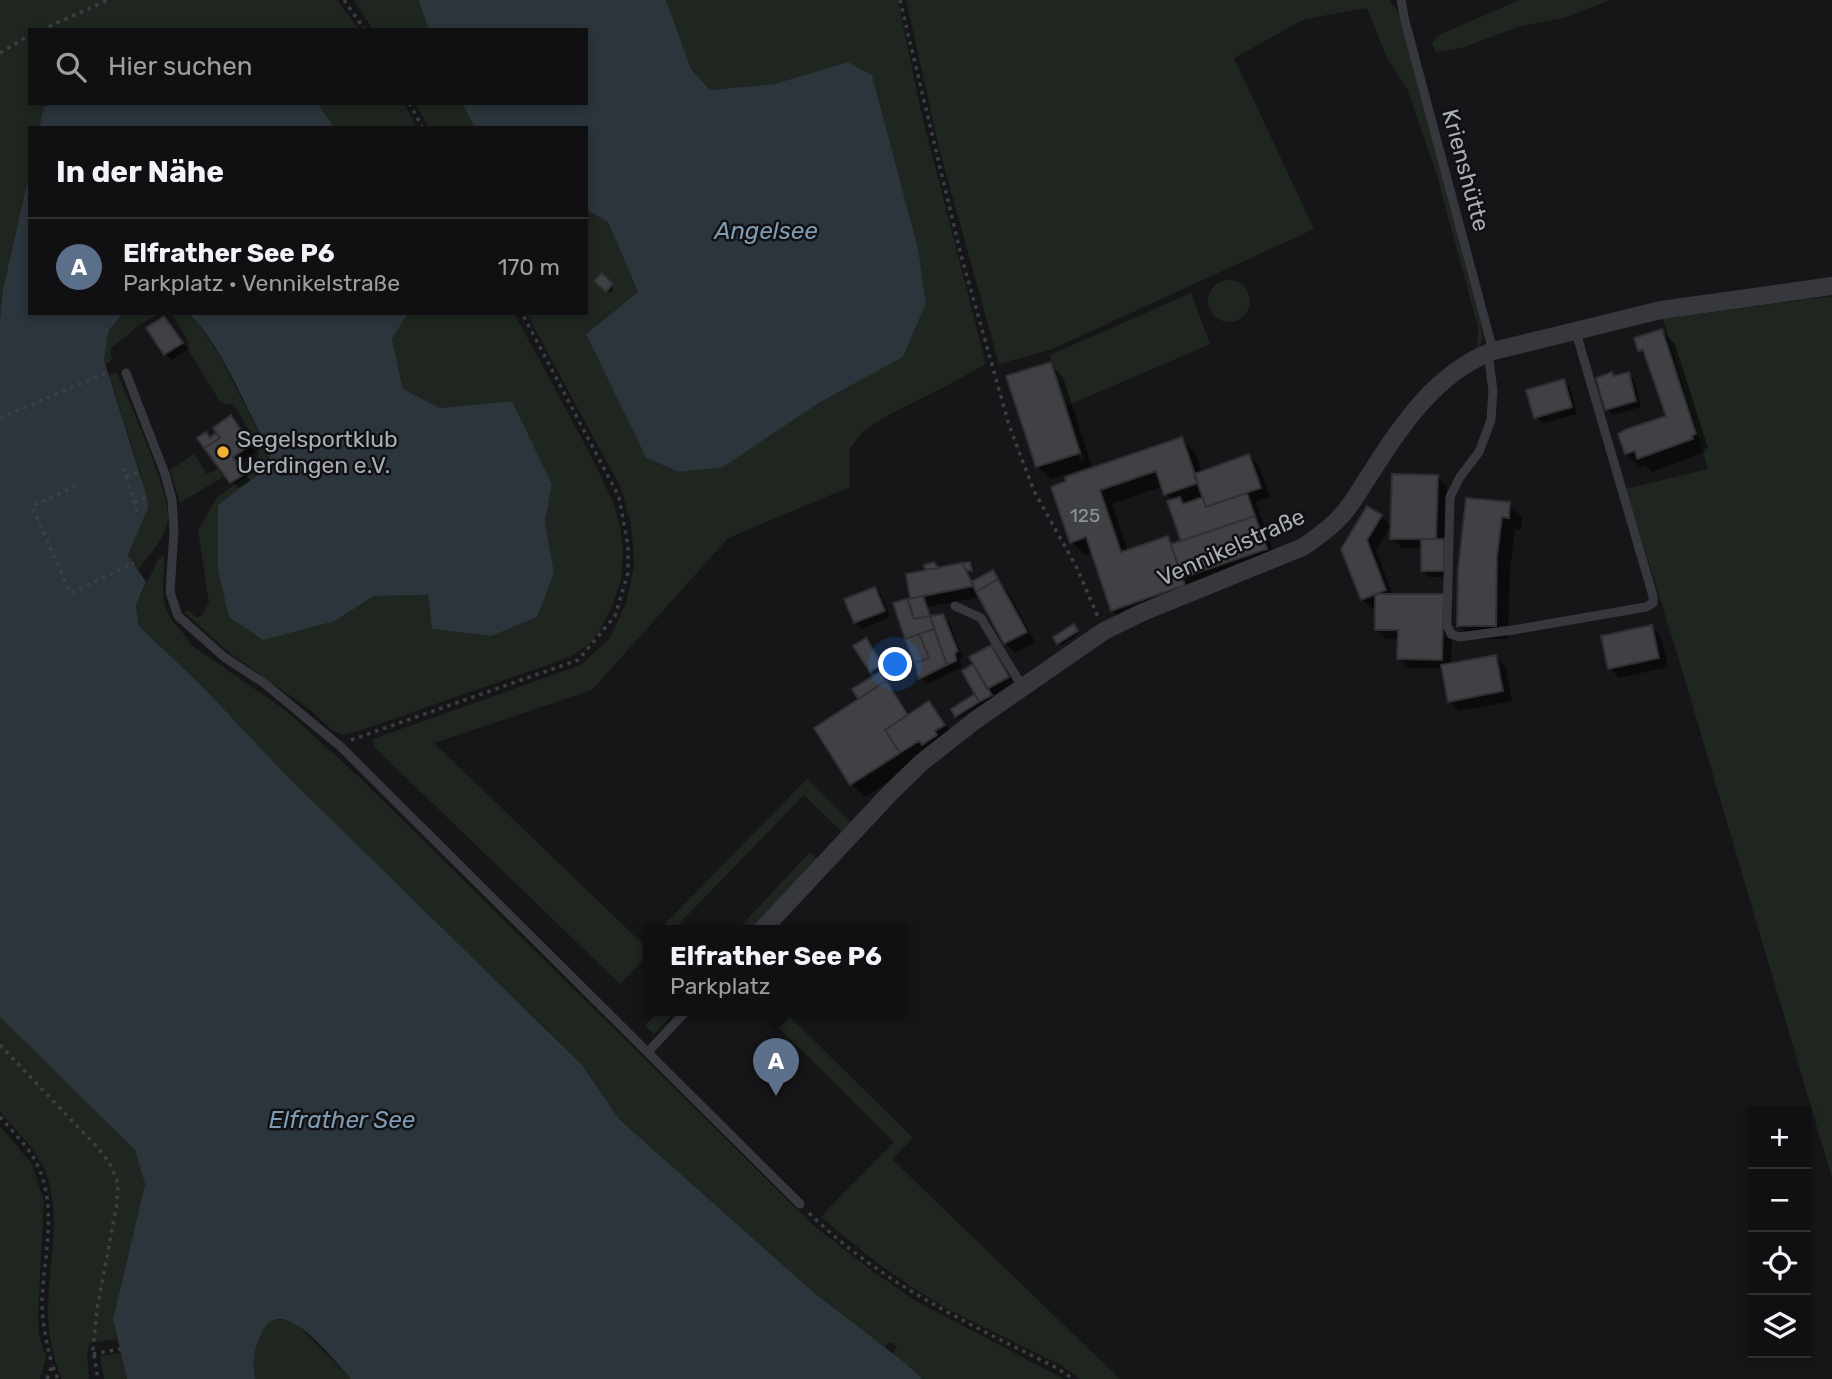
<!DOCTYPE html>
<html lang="de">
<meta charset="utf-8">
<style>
:root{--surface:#101012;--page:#1e1e20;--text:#f1f3f6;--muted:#9c9d9f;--line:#303032;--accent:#f2b134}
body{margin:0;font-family:Rubik,sans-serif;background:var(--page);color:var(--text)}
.controls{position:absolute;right:21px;bottom:21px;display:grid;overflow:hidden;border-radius:0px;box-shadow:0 4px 10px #0003}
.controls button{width:63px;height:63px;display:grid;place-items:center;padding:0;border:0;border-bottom:2px solid var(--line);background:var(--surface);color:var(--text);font:35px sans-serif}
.you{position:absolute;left:896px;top:665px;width:24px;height:24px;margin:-18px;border:5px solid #fff;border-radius:50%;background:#1a73e8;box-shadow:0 0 0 10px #1a73e833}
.badge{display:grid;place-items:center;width:46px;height:46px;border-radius:50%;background:var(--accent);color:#fff;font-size:23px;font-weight:700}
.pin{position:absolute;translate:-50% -58px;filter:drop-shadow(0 2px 4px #0008)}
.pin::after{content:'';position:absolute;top:37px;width:24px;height:21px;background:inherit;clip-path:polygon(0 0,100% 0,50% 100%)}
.popup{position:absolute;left:643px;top:925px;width:266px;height:91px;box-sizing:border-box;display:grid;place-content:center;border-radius:0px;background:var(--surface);filter:drop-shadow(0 2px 5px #0005);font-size:23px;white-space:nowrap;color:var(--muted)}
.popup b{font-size:26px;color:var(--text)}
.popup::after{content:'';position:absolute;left:50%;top:100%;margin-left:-14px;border:14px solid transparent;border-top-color:var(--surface)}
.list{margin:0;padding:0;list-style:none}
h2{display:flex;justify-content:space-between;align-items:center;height:91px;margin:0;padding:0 28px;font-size:30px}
h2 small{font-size:23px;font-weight:400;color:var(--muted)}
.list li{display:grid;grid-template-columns:46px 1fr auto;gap:21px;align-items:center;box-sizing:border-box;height:98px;padding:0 28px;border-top:2px solid var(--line)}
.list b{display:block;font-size:26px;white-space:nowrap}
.list p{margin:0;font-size:23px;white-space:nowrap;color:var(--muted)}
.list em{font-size:23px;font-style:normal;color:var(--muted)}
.icon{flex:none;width:38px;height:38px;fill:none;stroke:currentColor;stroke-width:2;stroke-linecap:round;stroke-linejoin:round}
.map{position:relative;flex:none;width:1832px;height:1379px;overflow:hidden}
.search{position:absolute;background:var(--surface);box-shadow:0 4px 10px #0003;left:28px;top:28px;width:560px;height:77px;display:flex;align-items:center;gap:18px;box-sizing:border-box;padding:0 24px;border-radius:0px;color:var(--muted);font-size:26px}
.panel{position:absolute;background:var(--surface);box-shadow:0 4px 10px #0003;left:28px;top:126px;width:560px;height:189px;border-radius:0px}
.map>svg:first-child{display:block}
</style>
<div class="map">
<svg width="1832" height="1379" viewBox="0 0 1832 1379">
<rect width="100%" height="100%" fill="#161618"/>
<path fill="#1e261f" d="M0,0H337L359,30H30V103H56L44,107L39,128H30V170L3,289L0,319Z
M354,0H418L429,30H373Z
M666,0H898L922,116L986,364L950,384L890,414L863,431L849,450L850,487L728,538L592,690L434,743L644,945L648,941V955L620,984L374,747L373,739L581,665L610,638L626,603L634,567L633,544L630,520L621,488L526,313H586V209L608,222L638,292L586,334L646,458L679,472L817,404L903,357L926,303L918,248L872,75L848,62L774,84L710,90L691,69Z
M906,0H1389L1398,13L1402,25L1480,321L1483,337L1477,352L1478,327L1437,176L1407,89L1387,58L1367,8L1305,19L1234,58L1314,229L1050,350L999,364L939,148Z
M1519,0H1610L1564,18L1521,26L1461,48L1436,52L1432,44L1437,36Z
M317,103H404L417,128H335Z
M415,103H462L475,128H429Z
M1208 301a21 21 0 1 1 42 0a21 21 0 1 1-42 0Z
M1191,293L1210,344L1066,406L1050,355Z
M1832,296V1178L1682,670L1626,489L1708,469L1663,319Z
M124,313H160L138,326L110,349L112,360L105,365L104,360L109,330Z
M171,313H186L195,317L222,360L270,454L269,467L218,505L335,621L374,596L428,595L433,629L491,636L554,573L545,522L552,484L512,401L440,408L403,389L392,339L408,313H514L590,454L613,502L620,525L623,550L621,579L613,604L600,630L590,643L570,657L359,731L343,735L333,731L309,709L231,654L185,613V611H189L196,617L201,616L209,603L198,530L217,497L253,472L258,463L259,446L233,404H224L219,400L190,353L187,339Z
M117,372C129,403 170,490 168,519C166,538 149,555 138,570L128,555L148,508L140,472L109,375Z
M194,454L207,474L218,469L223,477L180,503L170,470Z
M164,556C165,578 159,597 170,617C176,627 186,634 190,644L284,709L357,775L813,1225L874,1272L916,1301L1064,1379H922L893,1354L897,1347L893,1343H888L885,1348L812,1291L619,1119L583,1066L286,775L201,685L139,626L136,605L159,558Z
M807,779L852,824L843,833L804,795L673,930H659Z
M810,852L818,860L752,930H737Z
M660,1010H676L654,1034L645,1026Z
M761,1010H783L913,1138L892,1159L1120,1379H1080L1059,1364L951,1311L913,1288L871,1258L822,1218L824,1213L894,1142Z
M0,1017L135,1149L145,1184L113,1319L117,1339L90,1343L87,1354L89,1379H62C53,1358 48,1334 48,1311C48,1263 64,1212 43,1167C33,1146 15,1129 0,1112Z
M0,1126L32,1164L44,1201L38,1317L39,1335L46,1358L40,1379H0Z
M272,1319L294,1321L351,1379H255C251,1357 255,1335 272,1319Z
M121,1353L127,1379H104L100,1356Z"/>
<path fill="#2c353c" d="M418,0H666L691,69L710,90L774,84L848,62L872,75L918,248L926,303L903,357L817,404L723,467L679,472L646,458L586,334L638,292L608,222L586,209V128H475L462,103H586V30H429Z
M56,103H317L335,128H39L44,107Z
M30,170V313H124L109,330L104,360L147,497L148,508L128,555L146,582L136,605L139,626L201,685L286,775L583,1066L619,1119L812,1291L905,1363L922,1379H351C335,1362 282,1290 262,1332C254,1348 252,1361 255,1379H127L113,1319L145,1184L135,1150L0,1017V319L3,289Z
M186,313H408L392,339L403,389L440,408L512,401L552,484L545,522L554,573L537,617L491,636L432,629L428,595L374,596L335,621L263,640L229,617L218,570V505L268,467L270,454C255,425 212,325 186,313Z"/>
<path fill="#0007" fill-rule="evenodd" d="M602,276L614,288L610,293L597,281Z
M164,318L188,349L171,360L165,354Z
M1662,331L1675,344L1708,448L1704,449L1705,452L1652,472L1645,465L1640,467L1626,453L1668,417L1647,358L1639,350Z
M1050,364L1063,377L1092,466L1051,479L1037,466ZM1054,377H1057L1084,460L1081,462Z
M1611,374L1615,377L1628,374L1634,380L1641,407L1613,415L1607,409Z
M1563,381L1570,387L1577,414L1542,423L1536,417Z
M231,417L256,452L238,463L250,481L238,488L205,447L211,439L222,441Z
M1181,439L1195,452L1202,473L1249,456L1259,466L1270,497L1256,502L1276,559L1126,623L1112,610L1093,552L1085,555L1072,542L1053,488ZM1163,486L1166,494L1173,501L1183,542L1174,545L1167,538L1128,551L1112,504Z
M1437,476L1447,486L1446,543L1449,577H1429L1423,571V548H1402L1392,538Z
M1509,504L1522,517L1521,530L1515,529L1510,570L1508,639H1472L1459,625L1460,570Z
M1381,516L1391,526L1376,550L1393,596H1443L1453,606L1451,665L1496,657L1505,666L1512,701L1459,711L1449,701L1443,668H1409L1399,658V639H1386L1376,629L1377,607L1372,609L1362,599L1343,549Z
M970,564L974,572L966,570L975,582L1001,584L1008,591L1035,642L1015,653L1005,643L980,597L927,607L931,618L942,616L949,622L963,657L960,659L962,667L927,684L921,678L895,604L913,600L928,572L926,566L938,570Z
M875,589L881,595L890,617L862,629L855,623L846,600Z
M1652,627L1661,637L1668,667L1619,678L1610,668Z
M1076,629L1079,634L1061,646L1059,643Z
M866,641L887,671L880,675L911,715L929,704L939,713L953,735L912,767L865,797L852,784L816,728L861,699L855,690L876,676L871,671Z
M991,647L997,653L1014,683L993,695L996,701L987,707L983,704L959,718L953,710L977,695Z"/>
<path fill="#404145" stroke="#303034" stroke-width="2" d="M602,273L613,284L606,292L594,281Z
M164,316L183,343L164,355L146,328Z
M1662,329L1696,434L1692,436L1693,439L1637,459L1635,451L1625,454L1618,434L1627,429L1666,416L1643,350L1638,351L1634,338Z
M1051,362L1080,453L1036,467L1006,376Z
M1612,372L1613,376L1629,372L1636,401L1605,410L1596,378Z
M1564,379L1572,407L1534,418L1526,390Z
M231,415L251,445L233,457L245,474L230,483L204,448L220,438L213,428Z
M206,432L210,438L216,433L220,438L204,448L197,438Z
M1182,437L1198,483L1164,495L1156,471L1100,490L1121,552L1168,536L1185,585L1111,611L1086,537L1070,543L1051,487L1066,481L1065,477Z
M1249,454L1261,488L1206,507L1194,474Z
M1392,474L1438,475L1436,539H1390Z
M1247,493L1255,516L1181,541L1167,501L1180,497L1183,504L1203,497L1206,507Z
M1466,498L1510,502L1509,518L1502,517L1497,556L1496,626H1457L1458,570Z
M1367,506L1382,515L1367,540L1386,590L1361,600L1341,549Z
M1255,516L1267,549L1182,578L1171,544Z
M1421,539H1444V571H1421Z
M934,562L938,568L925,570L924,565Z
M970,562L972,571L965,569L962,563Z
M962,563L974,586L908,599L910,598L906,574Z
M993,570L998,579L976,592L971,582Z
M998,579L1027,632L1004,644L976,592Z
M875,587L885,611L854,623L844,599Z
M1379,594H1444L1442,660L1397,659L1398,630H1375V595Z
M923,596L930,616L914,619L908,599Z
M907,599L914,619L930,616L934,629L905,639L893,603Z
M943,614L958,651L955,653L956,661L947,665L930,616Z
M1074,624L1078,631L1057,644L1053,637Z
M1652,625L1659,658L1608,669L1601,636Z
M934,629L947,665L919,679L915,663L929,658L919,634Z
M919,634L929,658L915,663L905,639Z
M866,638L882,664L870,672L853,646Z
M991,645L1009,677L987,689L969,657Z
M1496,655L1503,691L1448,702L1441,665Z
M973,664L992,695L979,702L962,671Z
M880,672L885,681L858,699L852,689Z
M886,681L908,715L885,730L900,753L850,785L814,728Z
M975,694L979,702L955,717L951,709Z
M929,701L945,725L935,731L937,735L922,745L919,741L900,753L885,730Z"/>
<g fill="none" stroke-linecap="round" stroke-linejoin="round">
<path stroke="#3d3f44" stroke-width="3.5" stroke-dasharray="3.5 5" stroke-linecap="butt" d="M344,0L365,30
M900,0L961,255L1009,425L1034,491L1077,568L1098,617
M41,30L108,0
M0,53L30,35
M409,103L423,128
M0,418L108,372
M123,468L138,514
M126,476L140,472
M76,486L32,506L70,593L134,563
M134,502L147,497
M351,740L578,660L615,616L628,573V546L619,497L522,313
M0,1045L98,1148L109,1162L118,1183L117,1203L97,1309L93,1350L98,1379
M0,1117C12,1131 29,1147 37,1164C58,1208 44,1254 42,1301C42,1323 47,1344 52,1365
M809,1213C880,1283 969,1324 1057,1368L1073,1379
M93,1354L120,1349
M47,1379L52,1365L58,1379"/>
<path stroke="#37383d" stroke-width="9" d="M1401,0L1405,21L1493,351
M1488,352L1493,391L1491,420L1479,452L1460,477L1450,497L1447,625L1451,634L1459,637L1513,630L1646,607L1653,603V596L1575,329
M126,373L165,474L172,500L174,531L170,592L178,616L224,657L264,683L341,747L800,1204
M955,606L981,618L1023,688
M648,1052L687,1010"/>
<path stroke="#37383d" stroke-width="18" d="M762,930L891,792L922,762L977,719L1104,631L1143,612L1303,547C1317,537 1330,529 1341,516C1352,505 1360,489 1369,476C1401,426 1435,373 1493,351L1661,310L1832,286"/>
</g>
<circle fill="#f2b134" stroke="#111113" stroke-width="2.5" cx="223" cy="452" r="7"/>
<g text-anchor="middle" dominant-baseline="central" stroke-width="5" stroke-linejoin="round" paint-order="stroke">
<g font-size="19" fill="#8e929b">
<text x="1085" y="515">125</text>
</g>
<g font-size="23" fill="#a8adb8" stroke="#111113">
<text transform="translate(1466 170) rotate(75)">Krienshütte</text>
<text transform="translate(1231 547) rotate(-24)">Vennikelstraße</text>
</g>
<g font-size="23" fill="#a8adb8" stroke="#111113" text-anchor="start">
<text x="237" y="439">Segelsportklub<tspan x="237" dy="26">Uerdingen e.V.</tspan></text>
</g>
<g font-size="24" font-style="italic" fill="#7f9bb3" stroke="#111113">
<text x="766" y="231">Angelsee</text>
<text x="342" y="1120">Elfrather See</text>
</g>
</g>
</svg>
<div class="controls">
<button>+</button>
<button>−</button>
<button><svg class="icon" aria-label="locate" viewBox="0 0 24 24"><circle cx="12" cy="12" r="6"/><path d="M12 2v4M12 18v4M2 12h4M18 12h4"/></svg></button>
<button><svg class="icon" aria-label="layers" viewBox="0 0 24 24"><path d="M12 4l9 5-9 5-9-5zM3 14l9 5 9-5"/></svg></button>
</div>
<div class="you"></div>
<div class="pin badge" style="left:776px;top:1096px;background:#5c6f8a">A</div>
<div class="popup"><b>Elfrather See P6</b>Parkplatz</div>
<div class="search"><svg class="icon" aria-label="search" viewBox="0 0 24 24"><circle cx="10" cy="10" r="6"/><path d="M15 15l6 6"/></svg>Hier suchen</div>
<section class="panel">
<h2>In der Nähe<small></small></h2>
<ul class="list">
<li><span class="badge" style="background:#5c6f8a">A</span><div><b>Elfrather See P6</b><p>Parkplatz · Vennikelstraße</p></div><em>170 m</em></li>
</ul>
</section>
</div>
